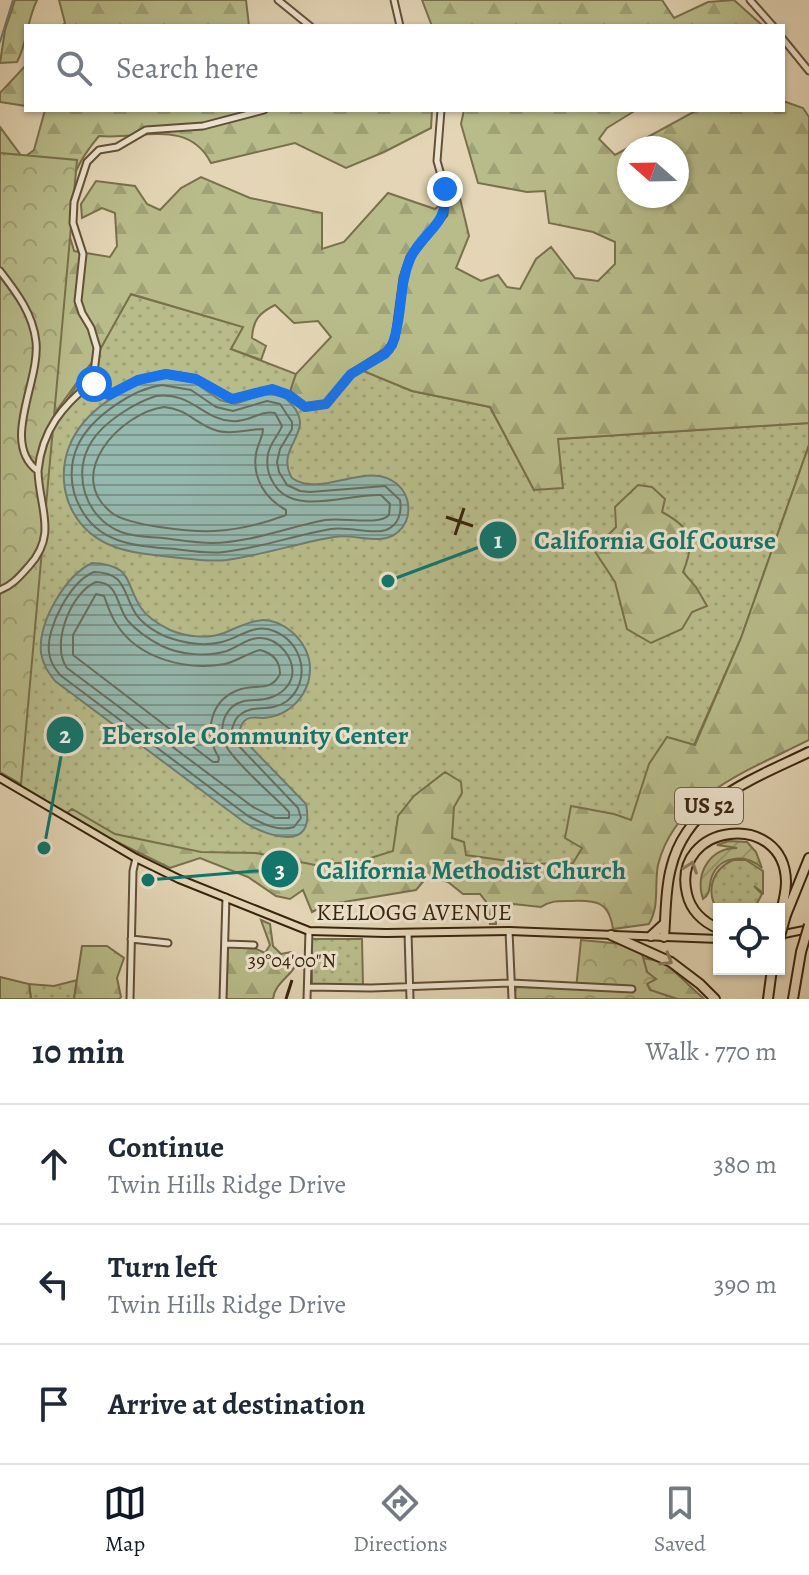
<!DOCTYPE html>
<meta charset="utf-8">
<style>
:root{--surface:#fff;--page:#f6f6f7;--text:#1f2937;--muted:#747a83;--line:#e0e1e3;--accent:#111827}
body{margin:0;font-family:Alegreya,serif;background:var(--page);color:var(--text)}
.controls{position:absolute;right:24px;bottom:24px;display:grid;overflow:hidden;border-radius:0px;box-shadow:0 2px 6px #0004}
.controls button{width:72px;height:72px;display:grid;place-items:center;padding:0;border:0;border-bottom:2px solid var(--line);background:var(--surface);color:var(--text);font:40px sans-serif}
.compass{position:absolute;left:617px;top:136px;width:72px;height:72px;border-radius:50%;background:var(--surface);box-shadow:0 2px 6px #0004;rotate:290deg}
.stop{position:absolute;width:24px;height:24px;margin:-18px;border:6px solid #1a73e8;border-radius:50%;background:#fff}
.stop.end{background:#1a73e8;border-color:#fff;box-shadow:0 2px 8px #0008}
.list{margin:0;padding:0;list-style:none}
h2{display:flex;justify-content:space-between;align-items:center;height:104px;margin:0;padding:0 32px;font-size:34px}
h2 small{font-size:26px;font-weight:400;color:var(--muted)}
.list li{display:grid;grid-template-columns:52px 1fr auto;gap:24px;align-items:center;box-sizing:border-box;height:120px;padding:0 32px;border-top:2px solid var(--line)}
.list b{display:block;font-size:30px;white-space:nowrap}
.list p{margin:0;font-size:26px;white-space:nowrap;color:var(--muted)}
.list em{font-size:26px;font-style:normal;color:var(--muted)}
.icon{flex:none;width:44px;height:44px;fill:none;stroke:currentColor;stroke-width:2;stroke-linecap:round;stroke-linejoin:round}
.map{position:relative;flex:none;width:809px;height:999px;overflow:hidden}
.search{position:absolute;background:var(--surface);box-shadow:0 2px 6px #0004;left:24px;right:24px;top:24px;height:88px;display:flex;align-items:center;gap:20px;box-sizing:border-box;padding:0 28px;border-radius:0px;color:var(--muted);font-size:30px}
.sheet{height:464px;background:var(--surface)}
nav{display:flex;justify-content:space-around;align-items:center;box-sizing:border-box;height:112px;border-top:2px solid var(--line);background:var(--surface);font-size:22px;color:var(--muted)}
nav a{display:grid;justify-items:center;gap:4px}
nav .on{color:var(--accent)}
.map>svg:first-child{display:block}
</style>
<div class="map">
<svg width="809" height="999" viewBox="0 0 809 999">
<defs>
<pattern id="grass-dots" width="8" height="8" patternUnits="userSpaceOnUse" patternTransform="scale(2)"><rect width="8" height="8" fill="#b8bc8a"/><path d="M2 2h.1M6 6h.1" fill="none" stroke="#9fa176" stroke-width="1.8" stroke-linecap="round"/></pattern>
<pattern id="forest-firs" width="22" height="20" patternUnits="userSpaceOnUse" patternTransform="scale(2)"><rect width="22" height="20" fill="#b8bc8a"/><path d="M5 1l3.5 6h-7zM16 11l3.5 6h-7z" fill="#9fa176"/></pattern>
<pattern id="park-crowns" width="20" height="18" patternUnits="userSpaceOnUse" patternTransform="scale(2)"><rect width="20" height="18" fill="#b8bc8a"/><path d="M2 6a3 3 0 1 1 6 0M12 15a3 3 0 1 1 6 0" fill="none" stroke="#9fa176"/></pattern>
<pattern id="garden-furrows" width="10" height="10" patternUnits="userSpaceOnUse" patternTransform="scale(2)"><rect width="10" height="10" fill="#b8bc8a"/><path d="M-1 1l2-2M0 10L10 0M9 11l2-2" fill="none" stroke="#9fa176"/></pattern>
<pattern id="water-rules" width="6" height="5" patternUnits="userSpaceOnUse" patternTransform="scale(2)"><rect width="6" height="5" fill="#95b8af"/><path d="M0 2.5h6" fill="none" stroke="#7b958d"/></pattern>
</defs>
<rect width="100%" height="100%" fill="#e3d5b5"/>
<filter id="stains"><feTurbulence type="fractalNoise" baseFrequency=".0025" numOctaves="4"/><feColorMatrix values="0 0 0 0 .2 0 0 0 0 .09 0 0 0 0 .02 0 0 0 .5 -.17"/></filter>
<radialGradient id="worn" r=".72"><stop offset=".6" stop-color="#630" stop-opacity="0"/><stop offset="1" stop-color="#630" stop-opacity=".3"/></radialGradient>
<path fill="url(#grass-dots)" stroke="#79704c" stroke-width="2" d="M130,294L244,327L231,349L296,374L289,395L359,369L412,391L490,407L534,490L557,439L809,423V445L741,638L694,745L626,863L310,871L142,847L136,858L0,778V590L45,516L51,424L97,355Z
M733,860H746L763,871V893L754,886L762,894L754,909H719V912C705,893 711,870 733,860Z
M311,939H362L363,986H316L312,983Z
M77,980L74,999H31L29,984L54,986Z"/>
<path fill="url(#forest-firs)" stroke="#79704c" stroke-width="2" fill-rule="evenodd" d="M15,0H37C26,23 28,41 17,62L0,63L5,30Z
M59,0H246L249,26H62L65,23Z
M422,0H662L674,18L708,2L734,0L763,26H432Z
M26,65V106L0,102V93Z
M783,101L803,108L809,117V423L558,439L563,488L534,490L490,407L412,391L359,369L351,374L331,400L310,408L289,395L296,374L331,337L318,321L294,323L275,305C259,313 253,320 252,338L266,346L261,360L231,349L243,327L131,294L97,355L41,432L0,261V127L23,158L34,150L45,110H432L431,128L384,152L346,168L295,143L211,163C188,118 141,140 99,136C80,158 67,184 65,213C65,225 71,239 74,251L110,257L117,246L115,213L102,208L82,218L81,204L96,181L135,186L147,204L160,210L181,188L201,177L250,198L322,213V249L344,242L388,193L435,209L458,190L469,236L456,268L481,281L498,275L507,287L520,289L536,259L551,247L575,278L598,281L615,264V242L593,232L549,223L545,191L527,192L478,183L461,124L464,110H636L607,128L599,139L615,155L697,110H783ZM629,148H677V196H629Z
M809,445V740C752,769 675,795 658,865C654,886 660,905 649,924L613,929C609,902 597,900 572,901C560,901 551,900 541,907L513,904L496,912V924H490L487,903L480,894H463L448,882L428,876L416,890L326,905L312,912L303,890L290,899L276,896L248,877L200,858L170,868L109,838L67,813L72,809L115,834L201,852L256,853L315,865L361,861L393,851L398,816L414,796L445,772L461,782L462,793L454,807L452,838L464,842L466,855L530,864L573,863L582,848L565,838L571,806L614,814L631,820L649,764L667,737L695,745L741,638Z
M638,485L652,487L665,499L662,512C692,528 696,540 683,572L696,587L707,606L692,612L682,629L651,643L627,629L615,582L594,550L616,527L615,507Z
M261,920L270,924L273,946L281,954L291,952L298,959C294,976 275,981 273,999H226L228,945L254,948L265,953L270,945Z
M82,946H107L124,958L117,978L121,997L119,999H74Z
M643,958L664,962L704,999H677L650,990L646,984L655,979L647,972Z
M0,977L29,984L31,999H0Z"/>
<path fill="url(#park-crowns)" stroke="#79704c" stroke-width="2" d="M0,153L77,160L21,784L0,772Z
M581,940L623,944L641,950L647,972L656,979L647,984L650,990L677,999H514L516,987L576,989Z"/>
<path fill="url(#garden-furrows)" stroke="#79704c" stroke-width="2" d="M729,841L747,842L756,852L762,868C746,854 721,855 712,876C708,886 712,893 703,899C695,874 709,848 737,848L717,845Z"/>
<path fill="url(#water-rules)" stroke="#717c6f" stroke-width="2" d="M162,377L194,382L220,400L235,404L267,393L284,397C325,431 272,444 292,478C321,499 368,459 397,484C411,496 413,519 398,532C381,547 355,533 334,537C298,543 263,555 227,560C209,562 190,559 172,557C133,553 94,550 73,512C62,492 61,468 69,447C83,410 126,385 162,377Z
M92,563C133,565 124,581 141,608C147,617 160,625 170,630C186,637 208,639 224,633C250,622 266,611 292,632C303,642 310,654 310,669C310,694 290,716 264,718C258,718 252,716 247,719C242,722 242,724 240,729L242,738L306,804C316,853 268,837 244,822L55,681C48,672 43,665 41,653C38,622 65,576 92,563Z"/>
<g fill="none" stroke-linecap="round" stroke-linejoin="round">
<path stroke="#686e5e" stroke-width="2" d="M162,385L191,390L216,407L233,411L267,401L280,404L292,422V429L280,449L277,462L279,472L287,485L300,491L310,492L385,486L400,500C402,512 399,525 386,530C372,535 348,526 331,529C295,535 260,548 224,552C207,554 191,551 175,549C138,546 99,545 80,507C69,487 69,463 79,443C93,416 133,389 162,385Z
M156,396C193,392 201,419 232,421C248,423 260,410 275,413L282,426C278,436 270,443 268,454C266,465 268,475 274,484C294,517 350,493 381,495L390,504L389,515C379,526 343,517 325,520C288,527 249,543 212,543C196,543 179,540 163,538C149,537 135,537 121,532C85,518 71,473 92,441C104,422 134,403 156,396Z
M164,407C188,409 196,425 218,431C234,435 247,429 263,429C263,437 257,445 256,454C252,479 266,499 286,510V515C265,523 237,530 214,531C192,532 129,526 112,513C63,475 120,413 164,407Z
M94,572C125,573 122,589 134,611C141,624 159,635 173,639C189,644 206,646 222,642C242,637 253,623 274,631C303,642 312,681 287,701C271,713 254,704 241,714C235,718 234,723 232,729L236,743L298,808L301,818L294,827C278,832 263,824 248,816L60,675C54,667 50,662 49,652C46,627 71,581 94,572Z
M96,582C119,582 116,606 128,621C137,631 150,640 162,646C180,655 208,657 227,651C238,647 249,637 261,638C279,639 295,658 292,676C290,686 281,694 272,697C258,703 245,696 232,707C221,717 220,734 226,746C236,764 274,796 289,812V818H275L253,807L67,668C50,645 71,592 96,582Z
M96,594L104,596C108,606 111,617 117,625C139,659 187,671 225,664C237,661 248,653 260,650C272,653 280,660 280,674C271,692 257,684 241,689C210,699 203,732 219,758L218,762H213L73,655V635Z"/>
<path stroke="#717c6f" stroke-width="2" d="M0,42L13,0"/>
<defs>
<path id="minor" d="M278,0L310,26
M394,0L400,26
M750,0L773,26
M783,39L809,71
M0,271C17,293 33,314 36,342C40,383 0,443 38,471C39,508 58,534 29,566C20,576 13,585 0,590
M93,381L99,391L109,395L138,380L166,374L196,379L232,399L272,389L289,395L305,407L326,404L351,374L389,350L395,338L403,278L410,257L444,214L445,189L437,161L441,110
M93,381L97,348L91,328L82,313L78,301L83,254L73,223L74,202L87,162L99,150L117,147L146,130L203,126L264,110
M38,471C42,430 62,406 93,381
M509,931L512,999
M408,933L410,999
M131,939L168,943
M226,944L254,945
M308,987L371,988L511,983L632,989
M130,999L133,871L136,858
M223,999L226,897
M307,999L309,931"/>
<path id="major" d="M0,778L136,858L179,879L309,931L386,933L509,931L719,939
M779,935L809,929"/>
<path id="highway" d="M786,915L809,858
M719,929C703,922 691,911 687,894C670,823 785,809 786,882C786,895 782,907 779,919
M611,935L671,962L700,984L715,999
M651,936L664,924
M664,937C666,914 665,890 671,868C687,801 754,779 809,752
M768,999L772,969
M793,999L801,952"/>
</defs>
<use href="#minor" stroke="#645038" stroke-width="9"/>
<use href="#major" stroke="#3a230e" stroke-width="10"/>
<use href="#highway" stroke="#3a230e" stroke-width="12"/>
<use href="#minor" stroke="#ede4cf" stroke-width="5"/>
<use href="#major" stroke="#e3d5b5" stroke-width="6"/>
<use href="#highway" stroke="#e3d5b5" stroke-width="8"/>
<defs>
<path id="highway-bridge" d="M779,940L786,915
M801,952L809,925"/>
</defs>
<use href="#highway-bridge" stroke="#3a230e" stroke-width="12" stroke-linecap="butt"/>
<use href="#highway-bridge" stroke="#e3d5b5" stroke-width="8"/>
</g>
<defs><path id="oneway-chevron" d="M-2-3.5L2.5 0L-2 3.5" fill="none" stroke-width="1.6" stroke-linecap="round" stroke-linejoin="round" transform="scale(2)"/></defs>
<g stroke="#8e7c62">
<use href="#oneway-chevron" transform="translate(691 867) rotate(-71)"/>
<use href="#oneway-chevron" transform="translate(667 960) rotate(31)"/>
</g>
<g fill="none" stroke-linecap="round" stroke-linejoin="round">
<path stroke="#1a73e8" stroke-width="10" d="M94,384L99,391L109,395L138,380L166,374L196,379L232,399L272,389L289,395L305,407L326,404L351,374L385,354L392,345C403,318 398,287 410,259C423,230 449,227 445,189"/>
</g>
<path fill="none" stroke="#3a230e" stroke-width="3" d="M446,517L473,526M455,535L464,508M286,999L292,980"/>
<g text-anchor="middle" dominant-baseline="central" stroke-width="6" stroke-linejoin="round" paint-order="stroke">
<rect fill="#ede4cf" stroke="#705d48" stroke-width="2" x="675" y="788" width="68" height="36" rx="6"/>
<g font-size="22" font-weight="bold" fill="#3a230e">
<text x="709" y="806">US 52</text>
</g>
<g font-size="24" fill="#3a230e" stroke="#ede4cf">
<text x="414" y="912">KELLOGG AVENUE</text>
</g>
</g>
<g font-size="20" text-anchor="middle" fill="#3a230e" stroke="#ede4cf" stroke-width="6" stroke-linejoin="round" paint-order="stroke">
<text x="292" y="967">39°04'00"N</text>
</g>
<path fill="none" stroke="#0f766e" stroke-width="3" d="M388 581L498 540M44 848L65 735M148 880L280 869"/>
<g fill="#0f766e" stroke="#ede4cf" stroke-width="3">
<circle cx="388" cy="581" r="8"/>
<circle cx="44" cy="848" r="8"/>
<circle cx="148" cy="880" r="8"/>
<circle cx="498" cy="540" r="20"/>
<circle cx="65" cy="735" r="20"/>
<circle cx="280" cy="869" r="20"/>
</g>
<g font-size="24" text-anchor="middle" font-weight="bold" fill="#fff">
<text x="498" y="548">1</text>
<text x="65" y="743">2</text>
<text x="280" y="878">3</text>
</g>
<g font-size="26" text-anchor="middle" font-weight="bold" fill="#0f766e" stroke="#ede4cf" stroke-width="6" stroke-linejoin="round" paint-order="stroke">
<text x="655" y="549">California Golf Course</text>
<text x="255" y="744">Ebersole Community Center</text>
<text x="471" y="879">California Methodist Church</text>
</g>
<rect width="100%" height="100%" filter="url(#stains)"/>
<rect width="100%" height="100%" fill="url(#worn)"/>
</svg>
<div class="controls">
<button><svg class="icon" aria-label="locate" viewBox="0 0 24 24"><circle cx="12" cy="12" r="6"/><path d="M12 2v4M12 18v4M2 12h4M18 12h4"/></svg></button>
</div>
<svg class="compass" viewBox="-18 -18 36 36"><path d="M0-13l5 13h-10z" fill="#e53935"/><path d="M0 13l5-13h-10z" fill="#747a83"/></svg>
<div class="stop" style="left:94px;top:384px"></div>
<div class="stop end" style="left:445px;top:189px"></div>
<div class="search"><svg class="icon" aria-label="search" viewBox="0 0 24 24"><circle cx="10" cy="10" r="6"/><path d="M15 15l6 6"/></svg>Search here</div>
</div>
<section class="sheet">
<h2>10 min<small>Walk · 770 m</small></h2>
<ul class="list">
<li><svg class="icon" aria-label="ahead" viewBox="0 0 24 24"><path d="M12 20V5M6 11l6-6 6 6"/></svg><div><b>Continue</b><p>Twin Hills Ridge Drive</p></div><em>380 m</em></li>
<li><svg class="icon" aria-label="left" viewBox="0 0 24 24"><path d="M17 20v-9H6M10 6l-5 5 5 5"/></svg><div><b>Turn left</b><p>Twin Hills Ridge Drive</p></div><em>390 m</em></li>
<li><svg class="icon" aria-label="arrive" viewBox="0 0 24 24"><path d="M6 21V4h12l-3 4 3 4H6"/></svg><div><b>Arrive at destination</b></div></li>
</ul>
</section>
<nav>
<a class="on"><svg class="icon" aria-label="map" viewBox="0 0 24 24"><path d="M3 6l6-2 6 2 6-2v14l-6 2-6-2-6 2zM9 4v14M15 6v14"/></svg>Map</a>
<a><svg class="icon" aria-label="directions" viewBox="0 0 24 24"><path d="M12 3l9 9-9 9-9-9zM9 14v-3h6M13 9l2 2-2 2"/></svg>Directions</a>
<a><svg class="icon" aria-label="saved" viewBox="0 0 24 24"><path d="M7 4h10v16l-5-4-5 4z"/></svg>Saved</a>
</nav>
